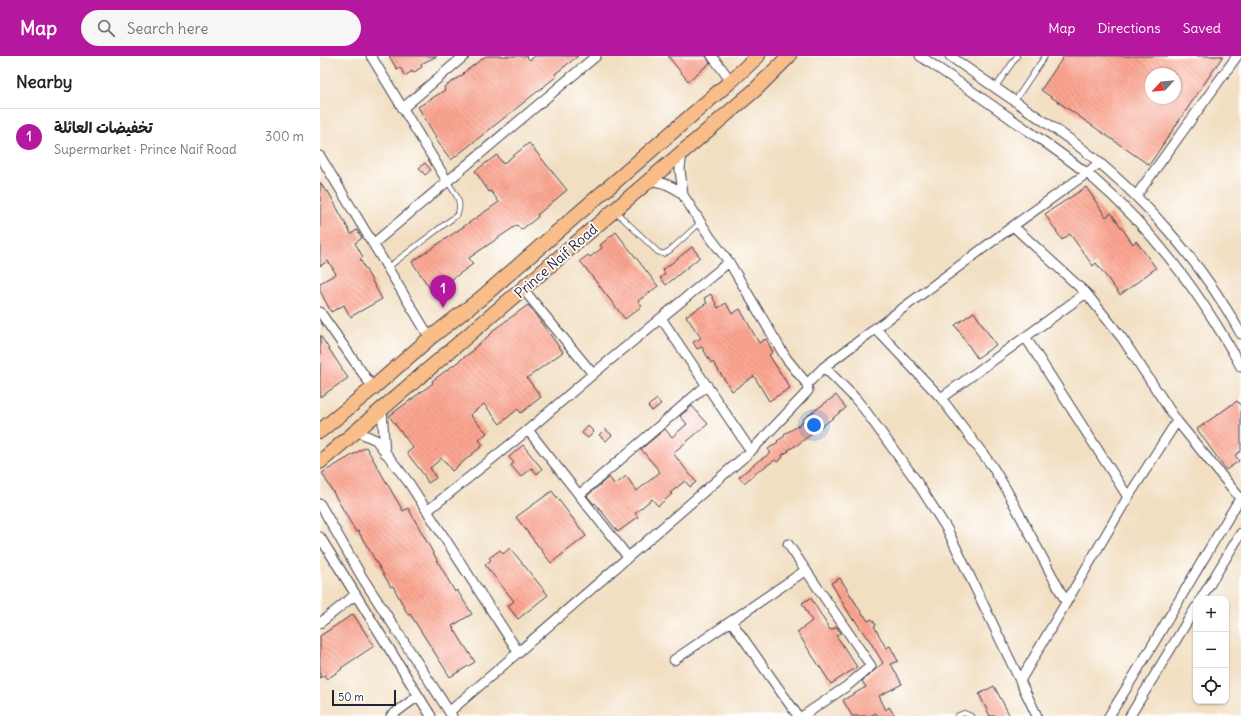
<!DOCTYPE html>
<meta charset="utf-8">
<style>
:root{--surface:#fff;--page:#f6f6f6;--text:#222;--muted:#767676;--line:#e0e0e0;--accent:#b5179e}
body{margin:0;font-family:Delius,"Playpen Sans Arabic",sans-serif;background:var(--page);color:var(--text)}
.controls{position:absolute;right:12px;bottom:12px;display:grid;overflow:hidden;border-radius:8px;box-shadow:0 1px 3px #0004}
.controls button{width:36px;height:36px;display:grid;place-items:center;padding:0;border:0;border-bottom:1px solid var(--line);background:var(--surface);color:var(--text);font:20px sans-serif}
.compass{position:absolute;left:825px;top:12px;width:36px;height:36px;border-radius:50%;background:var(--surface);box-shadow:0 1px 3px #0004;rotate:244deg}
.scale{position:absolute;left:12px;bottom:10px;width:64px;box-sizing:border-box;padding-left:4px;border:2px solid #22223b;border-top:0;font-size:11px;line-height:14px;white-space:nowrap;color:#22223b;-webkit-text-stroke:3px #fff;paint-order:stroke}
.you{position:absolute;left:494px;top:369px;width:14px;height:14px;margin:-10px;border:3px solid #fff;border-radius:50%;background:#1a73e8;box-shadow:0 0 0 6px #1a73e833}
.badge{display:grid;place-items:center;width:26px;height:26px;border-radius:50%;background:var(--accent);color:#fff;font-size:13px;font-weight:700}
.pin{position:absolute;translate:-50% -33px;filter:drop-shadow(0 1px 2px #0008)}
.pin::after{content:'';position:absolute;top:21px;width:14px;height:12px;background:inherit;clip-path:polygon(0 0,100% 0,50% 100%)}
.list{margin:0;padding:0;list-style:none}
h2{display:flex;justify-content:space-between;align-items:center;height:52px;margin:0;padding:0 16px;font-size:17px}
h2 small{font-size:13px;font-weight:400;color:var(--muted)}
.list li{display:grid;grid-template-columns:26px 1fr auto;gap:12px;align-items:center;box-sizing:border-box;height:56px;padding:0 16px;border-top:1px solid var(--line)}
.list b{display:block;font-size:15px;white-space:nowrap}
.list p{margin:0;font-size:13px;white-space:nowrap;color:var(--muted)}
.list em{font-size:13px;font-style:normal;color:var(--muted)}
.icon{flex:none;width:22px;height:22px;fill:none;stroke:currentColor;stroke-width:2;stroke-linecap:round;stroke-linejoin:round}
.map{position:relative;flex:none;width:921px;height:660px;overflow:hidden}
header{display:flex;align-items:center;gap:24px;box-sizing:border-box;height:56px;padding:0 20px;background:var(--accent);color:#fff}
header strong{font-size:19px}
nav{display:flex;gap:22px;margin-inline-start:auto;font-size:14px}
.search{width:280px;height:36px;background:var(--page);display:flex;align-items:center;gap:10px;box-sizing:border-box;padding:0 14px;border-radius:22px;color:var(--muted);font-size:15px}
main{display:flex}
aside{flex:1;background:var(--surface)}
.map>svg:first-child{display:block}
</style>
<header>
<strong>Map</strong>
<div class="search"><svg class="icon" aria-label="search" viewBox="0 0 24 24"><circle cx="10" cy="10" r="6"/><path d="M15 15l6 6"/></svg>Search here</div>
<nav><a>Map</a><a>Directions</a><a>Saved</a></nav>
</header>
<main>
<aside>
<h2>Nearby<small></small></h2>
<ul class="list">
<li><span class="badge">1</span><div><b>تخفيضات العائلة</b><p>Supermarket · Prince Naif Road</p></div><em>300 m</em></li>
</ul>
</aside>
<div class="map">
<svg width="921" height="660" viewBox="0 0 921 660">
<defs>
<pattern id="building-back-hatch" width="6" height="6" patternUnits="userSpaceOnUse"><rect width="6" height="6" fill="#fda691"/><path d="M-1 5l2 2M0 0l6 6M5-1l2 2" fill="none" stroke="#cc8778"/></pattern>
</defs>
<rect width="100%" height="100%" fill="#fff"/>
<filter id="ink" filterUnits="userSpaceOnUse"><feTurbulence type="fractalNoise" baseFrequency=".025" numOctaves="2"/><feDisplacementMap in="SourceGraphic" scale="8" xChannelSelector="R" yChannelSelector="G"/><feConvolveMatrix kernelMatrix="1 2 1 2 8 2 1 2 1" color-interpolation-filters="sRGB"/></filter>
<filter id="wash" filterUnits="userSpaceOnUse"><feTurbulence type="fractalNoise" baseFrequency=".012" numOctaves="4" result="noise"/><feDisplacementMap in="SourceGraphic" scale="16" xChannelSelector="R" yChannelSelector="G"/><feGaussianBlur stdDeviation="0.9" result="paint"/><feColorMatrix in="noise" values="0 0 0 0 0 0 0 0 0 0 0 0 0 0 0 0 0 1.4 0 .05"/><feComposite in="paint" operator="in"/></filter>
<g filter="url(#wash)">
<rect width="100%" height="100%" fill="#f2dfc2"/>
<g id="blocks">
<path fill="url(#building-back-hatch)" fill-rule="evenodd" d="M69,0H117L101,8L102,11L93,17L92,15L85,20L80,11L77,13Z
M166,0H206L210,4L215,0H258L235,18L237,20L131,104L115,82L116,81L98,51L125,34L124,31L144,18L143,17Z
M348,0H386L390,7L368,25Z
M744,0H903L829,109L721,34ZM831,18H855V42H831Z
M209,87L247,134L217,159L218,161L201,174L197,169L149,202L153,208L113,237L92,206L179,146L171,135L169,136L155,115L177,99L183,108Z
M105,107L111,114L105,119L99,112Z
M0,126L6,136L8,135L31,178L37,174L42,182L35,187L43,201L40,203L62,243L30,261L24,249L11,256L0,235V227L16,218L8,205L0,210Z
M766,131L786,161L791,157L813,188L816,185L836,212L800,239L776,207L773,210L750,178L742,184L725,158Z
M296,176L338,230L318,245L322,250L305,263L260,205L268,199L270,201L282,192L280,189Z
M372,191L380,201L346,229L340,222L345,218L343,214Z
M391,238L398,252L406,247L412,258L420,253L439,287L446,283L453,296L449,299L470,332L449,345L434,320L412,335L393,306L391,307L382,291L377,293L373,286L381,282L366,260L387,247L384,242Z
M208,249L243,296L207,322L221,341L201,357L198,353L180,368L164,348L150,359L167,377L159,384L163,389L132,415L122,402L110,412L116,422L108,427L104,419L87,397L93,392L69,360L113,327L112,325L154,294L153,293L173,276L172,275Z
M654,256L676,289L657,302L635,269Z
M0,279L28,322L0,341Z
M516,339L526,352L477,389L468,394L469,395L462,399L463,401L457,406L455,404L440,414L424,427L419,421L438,405L451,397L448,393L458,386L457,385L465,380L464,378L473,373L483,366L482,364Z
M337,343L341,348L332,355L328,350Z
M917,345L921,350V395L915,399L919,405L906,414L877,373Z
M372,350L388,368L353,397L376,426L370,431L365,425L350,437L352,438L338,450L332,443L315,457L318,461L298,476L275,447L274,448L267,440L289,421L295,429L306,420L317,435L340,416L321,393L345,373L352,381L367,368L360,360Z
M268,370L274,376L268,382L262,377Z
M285,373L292,379L286,385L279,379Z
M203,389L222,413L217,418L212,412L201,421L191,409L194,407L189,401Z
M46,391L83,455L88,452L135,536L137,534L152,558L132,570L155,606L130,621L90,558L88,559L73,530L71,531L38,475L36,476L2,417Z
M232,435L266,480L231,507L196,461Z
M190,492L228,539L198,563L188,550L194,545L165,509L171,504L169,502L180,494L183,498Z
M520,522L543,559H544L548,565L552,563L556,569L554,570L566,592L570,590L578,605L571,608L582,628L559,640L566,654L569,651L575,660H556L557,659L556,657L550,660H532L523,644L546,631L542,625L563,607L548,582H547L534,563L533,564L511,527Z
M491,542L510,574L517,571L521,577L516,579L537,611L511,628L477,576L492,565L482,547Z
M33,558L54,590L21,612L22,613L7,623L4,619L0,622V580Z
M674,630L690,660H670L659,638Z"/>
</g>
</g>
<g filter="url(#ink)">
<use href="#blocks" fill-opacity="0" stroke="#413e4f" stroke-width="1"/>
<g fill="none" stroke-linecap="round" stroke-linejoin="round">
<defs>
<path id="service" d="M675,32L697,0
M694,46L725,0
M296,156L338,196L343,198L349,195L380,167
M67,212L137,159C144,146 134,136 127,125
M637,660L644,657L651,660"/>
<path id="minor" d="M51,0L127,125
M392,0L411,25
M600,0C633,22 665,44 697,67C723,85 750,103 775,124C835,176 883,241 921,311
M630,0C670,29 712,56 752,85C818,134 882,206 921,278
M83,52L144,0
M362,97L360,113L363,139
M0,100L110,282
M816,140L917,0
M693,170L766,237L802,282L857,365L808,441L700,625
M53,188L276,0
M203,233L273,318
M0,256L53,332
M341,262L431,395
M555,272L621,342
M706,282L808,441
M504,311L534,341L544,353L595,423L627,473L717,660
M487,328L504,311L693,170L767,117L779,107
M62,353L65,397
M857,365L920,442
M208,374L308,501
M36,375L56,384L89,427L199,597
M259,439L387,329
M0,448L42,521L132,660
M107,455L208,374L273,318L409,206
M0,481L111,660
M468,488L551,610L527,630L483,660
M881,543L921,477
M746,546L686,433L672,410L621,342L766,237
M411,565L478,660
M0,567L35,539
M354,604L486,514
M129,656L431,395L488,335L487,328L466,302L409,206L390,181L363,139C354,129 342,127 330,124
M71,660L98,640
M789,660C835,588 876,513 921,441
M810,660L876,551"/>
<path id="primary" d="M0,375L53,332L110,282L160,243L411,25L438,0
M0,406L435,34L469,0"/>
</defs>
<use href="#service" stroke="#413e4f" stroke-width="6"/>
<use href="#minor" stroke="#413e4f" stroke-width="11"/>
<use href="#primary" stroke="#413e4f" stroke-width="16"/>
<use href="#service" stroke="#fff" stroke-width="4.5"/>
<use href="#minor" stroke="#fff" stroke-width="9"/>
<use href="#primary" stroke="#f8bd88" stroke-width="14"/>
</g>
</g>
<g text-anchor="middle" dominant-baseline="central" stroke-width="3.5" stroke-linejoin="round" paint-order="stroke">
<g font-size="14" fill="#22223b" stroke="#fff">
<text transform="translate(236 205) rotate(-41)">Prince Naif Road</text>
</g>
</g>
</svg>
<div class="controls">
<button>+</button>
<button>−</button>
<button><svg class="icon" aria-label="locate" viewBox="0 0 24 24"><circle cx="12" cy="12" r="6"/><path d="M12 2v4M12 18v4M2 12h4M18 12h4"/></svg></button>
</div>
<svg class="compass" viewBox="-18 -18 36 36"><path d="M0-13l5 13h-10z" fill="#e53935"/><path d="M0 13l5-13h-10z" fill="#767676"/></svg>
<div class="scale">50 m</div>
<div class="you"></div>
<div class="pin badge" style="left:123px;top:252px">1</div>
</div>
</main>
